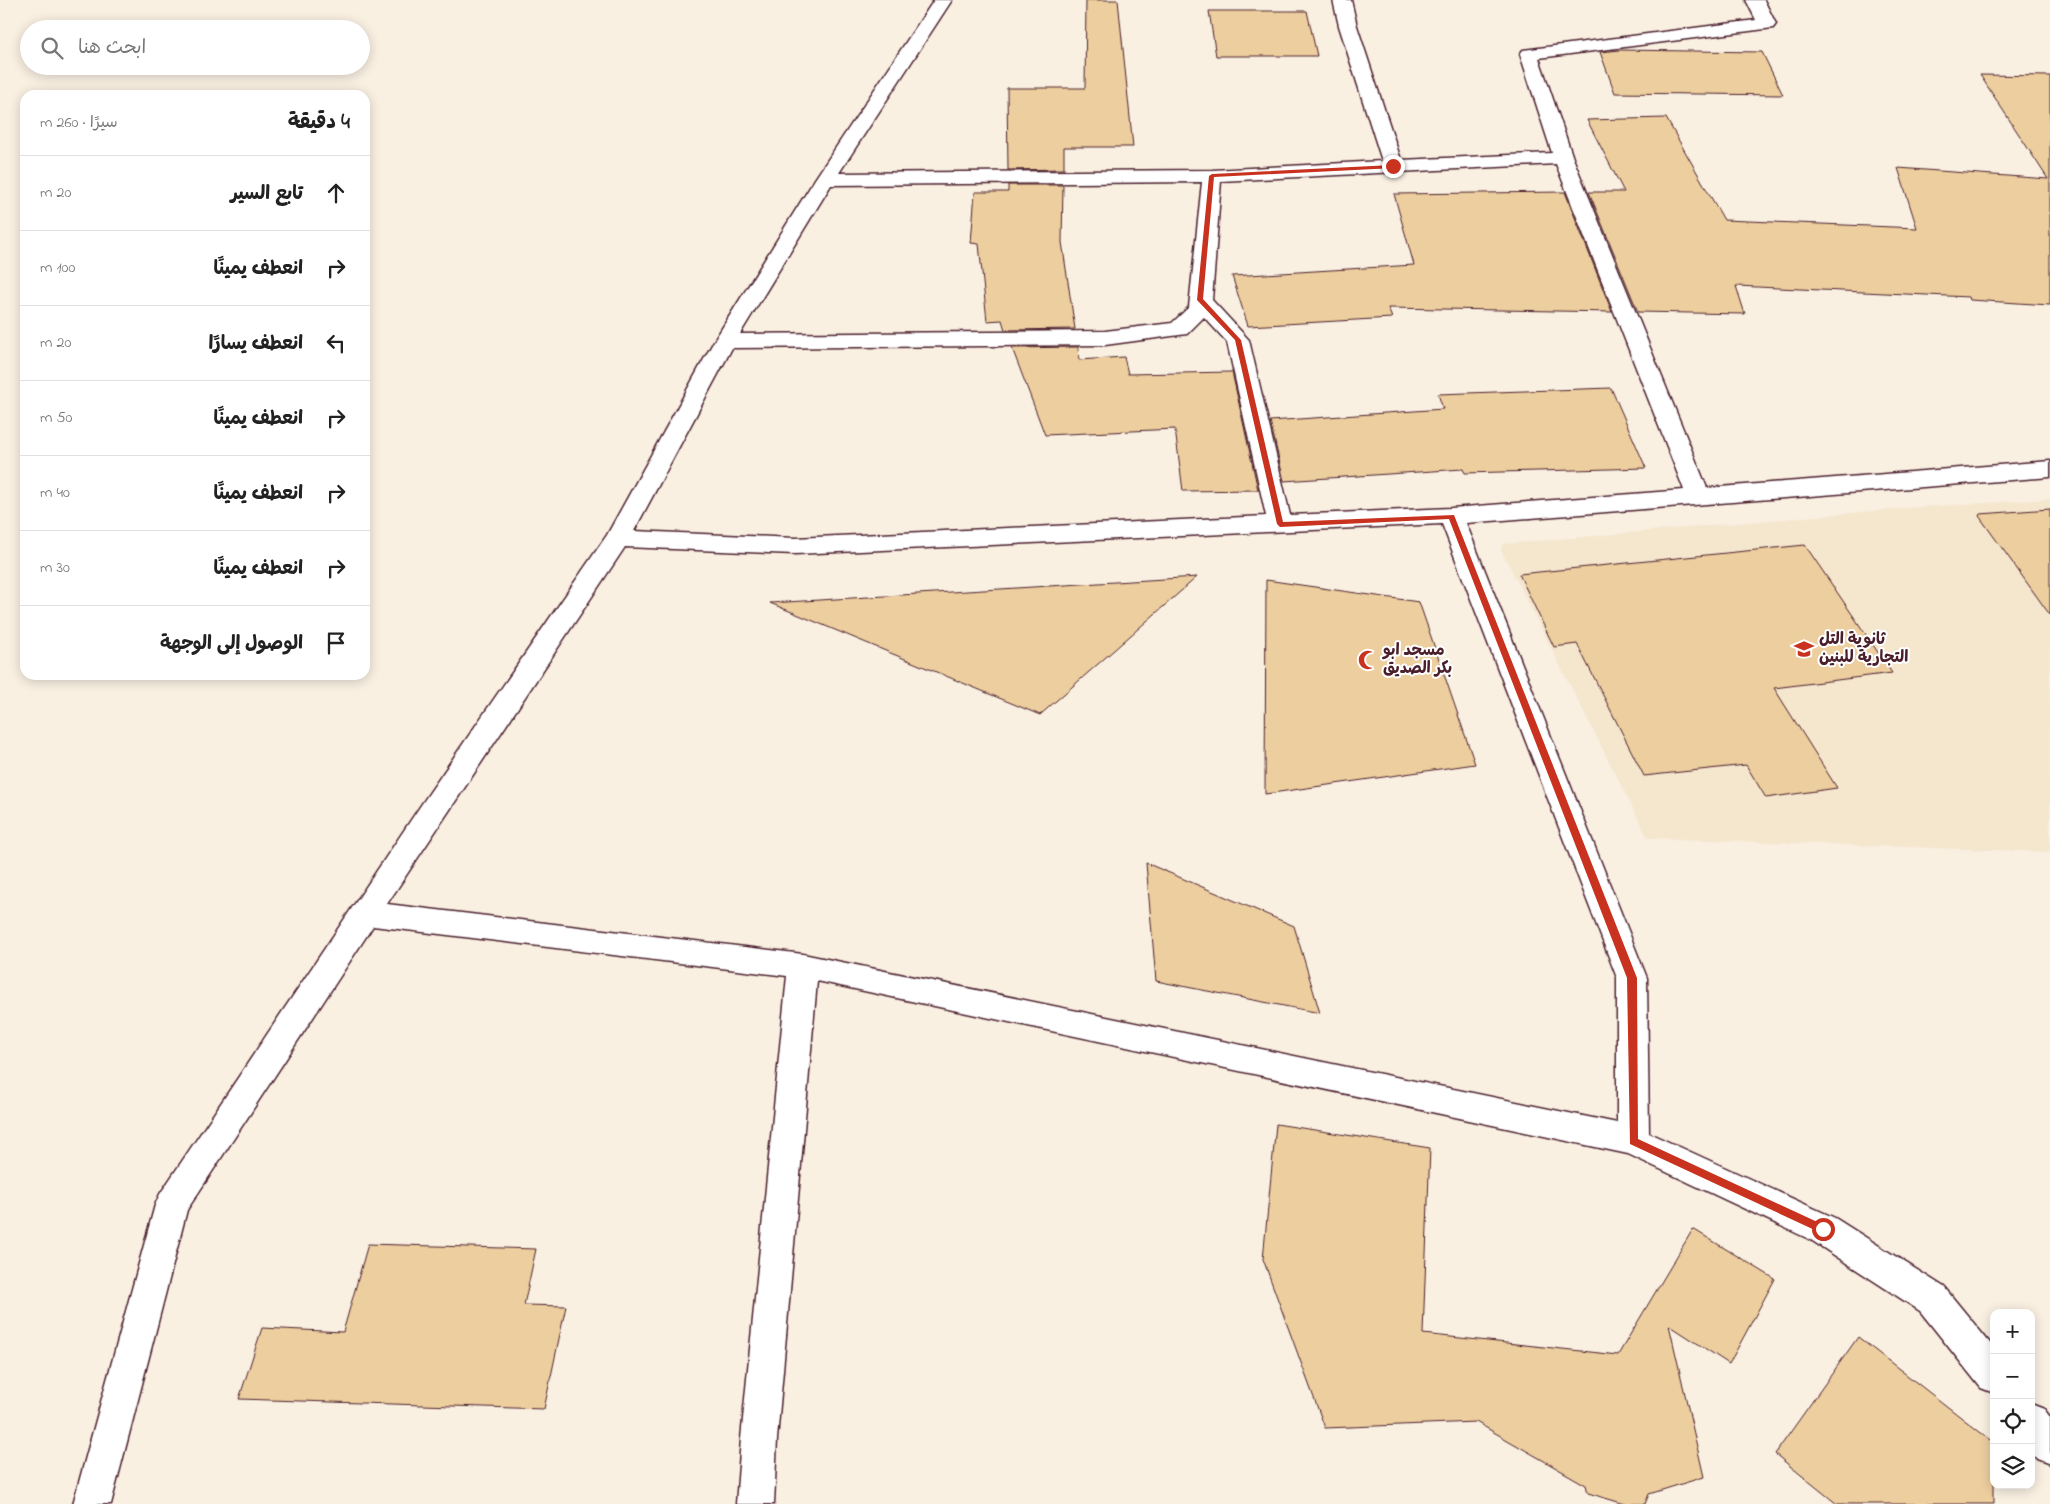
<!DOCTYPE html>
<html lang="ar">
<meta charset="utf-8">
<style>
:root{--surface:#fff;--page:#f6f6f6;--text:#222;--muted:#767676;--line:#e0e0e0}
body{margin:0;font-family:"Indie Flower","Playpen Sans Arabic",sans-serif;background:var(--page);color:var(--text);direction:rtl}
.controls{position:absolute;right:15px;bottom:15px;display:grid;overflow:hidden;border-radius:10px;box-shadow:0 2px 12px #0003}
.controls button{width:45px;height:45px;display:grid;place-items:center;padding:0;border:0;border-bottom:1px solid var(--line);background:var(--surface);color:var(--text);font:25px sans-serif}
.stop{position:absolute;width:15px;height:15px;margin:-11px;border:4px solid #c8321e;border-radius:50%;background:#fff}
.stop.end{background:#c8321e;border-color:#fff;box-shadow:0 1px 5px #0008}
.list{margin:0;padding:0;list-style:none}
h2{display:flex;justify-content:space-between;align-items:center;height:65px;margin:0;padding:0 20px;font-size:21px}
h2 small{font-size:16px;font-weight:400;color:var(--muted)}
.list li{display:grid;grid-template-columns:32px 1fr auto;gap:15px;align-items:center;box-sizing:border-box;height:75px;padding:0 20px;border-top:1px solid var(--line)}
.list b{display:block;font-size:19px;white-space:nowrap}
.list em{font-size:16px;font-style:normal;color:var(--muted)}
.icon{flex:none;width:28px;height:28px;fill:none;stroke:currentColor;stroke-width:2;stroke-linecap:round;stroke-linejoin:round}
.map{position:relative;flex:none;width:2050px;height:1504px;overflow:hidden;direction:ltr}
.search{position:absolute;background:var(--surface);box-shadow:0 2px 12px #0003;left:20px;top:20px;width:350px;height:55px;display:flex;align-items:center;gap:12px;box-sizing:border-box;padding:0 18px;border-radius:28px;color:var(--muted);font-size:19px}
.panel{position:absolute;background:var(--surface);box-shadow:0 2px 12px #0003;left:20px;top:90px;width:350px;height:590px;border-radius:15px;direction:rtl}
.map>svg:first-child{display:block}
</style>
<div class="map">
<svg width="2050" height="1504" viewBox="0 0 2050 1504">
<rect width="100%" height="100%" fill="#f9f0e2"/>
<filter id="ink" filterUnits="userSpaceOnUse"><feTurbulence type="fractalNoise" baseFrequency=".02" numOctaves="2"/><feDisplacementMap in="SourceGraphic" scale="10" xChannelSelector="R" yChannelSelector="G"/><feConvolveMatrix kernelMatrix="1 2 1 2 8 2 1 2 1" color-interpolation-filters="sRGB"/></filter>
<g filter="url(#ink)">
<path fill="#f5e6ce" d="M2050,499V852L1648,838L1501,550L1503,544L1918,507Z"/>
<path fill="#ecce9f" stroke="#4a1f2b" d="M1086,0H1118L1133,147H1064V169L1008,170L1007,88H1085Z
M1209,11H1307L1317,56H1216Z
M1620,50L1762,52L1783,95L1615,93L1600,52Z
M1980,75L2050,76V305L1970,300L1969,297L1736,286L1745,314L1638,312L1589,192H1624L1587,120L1666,118L1724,220L1917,228L1898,168L2048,179Z
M1008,185H1063L1062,242L1075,329L1005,330L1002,320L987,321L979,244L971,243L975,192H1008Z
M1565,192L1612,312L1388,308L1392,318L1248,326L1232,276L1414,265L1394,194Z
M1078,347L1079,360L1124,357L1128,374L1232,372L1258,490L1183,491L1175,429L1045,435L1012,348Z
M1611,388L1646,468L1465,473L1463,469L1284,481L1270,421L1443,409L1438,394Z
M2050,509V615L1979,516L1980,514Z
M1805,545L1892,673L1774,688L1837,788L1766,798L1746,765L1644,776L1577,644L1554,647L1519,574Z
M1197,577L1040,715L770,603Z
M1266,580L1419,602L1475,764L1265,794Z
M1146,863L1294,926L1320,1013L1156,981Z
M1276,1124L1430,1148L1423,1334L1618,1355L1693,1229L1775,1279L1729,1364L1669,1325L1704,1477L1649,1494L1645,1504H1625L1588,1493L1586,1485L1476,1422L1325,1428L1263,1259Z
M368,1244L536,1249L524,1305L566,1306L544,1409L239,1399L262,1328L343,1332Z
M1858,1337L1994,1443V1504H1837L1775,1454Z"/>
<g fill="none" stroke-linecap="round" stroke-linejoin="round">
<defs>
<path id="street" d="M934,0H952L839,173L1212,170L1382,161L1339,26L1333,0H1351L1357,26L1401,160L1552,153L1520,54L1523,50L1756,20L1746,0H1764L1776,24L1773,28L1539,58L1573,158L1707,488L2050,461V477L1466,523L1647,978L1649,1133L1835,1218L1944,1287L1994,1348V1393L1981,1388L1920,1311L1811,1240L1628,1154L817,981L777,1439L774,1504H736L741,1439L787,976L373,926L187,1210L111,1504H73L155,1205L160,1194L421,805L607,535L714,341L815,179ZM1556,164L1684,490L1451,508L1290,515L1249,340L1212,300L1221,181ZM1202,182L1189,307L1172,323L1105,331L740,334L831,185ZM1204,317L1227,342L1266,516L795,538L634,531L732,348L1105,345L1187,334ZM1442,524L1617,978V1123L803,954L387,904L625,547L795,554Z
M2031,1404L2044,1409L2050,1417V1464L2037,1459L2031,1452Z"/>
</defs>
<use href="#street" stroke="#4a1f2b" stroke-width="3"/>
<use href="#street" fill="#fff" fill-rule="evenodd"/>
</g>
</g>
<path fill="#c8321e" d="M1393,165L1395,168L1214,177L1203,299L1241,340L1283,522L1454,515L1637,978L1638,1139L1826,1226V1232H1819L1630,1144L1627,978L1449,519L1280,527L1277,524L1235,340L1197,300L1209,176L1212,174Z"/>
<defs>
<symbol id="school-bare" viewBox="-9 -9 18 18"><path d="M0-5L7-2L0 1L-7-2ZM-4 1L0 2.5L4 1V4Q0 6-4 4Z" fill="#c8321e" stroke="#fff" stroke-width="2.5" paint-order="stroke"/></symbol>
<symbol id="mosque-bare" viewBox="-9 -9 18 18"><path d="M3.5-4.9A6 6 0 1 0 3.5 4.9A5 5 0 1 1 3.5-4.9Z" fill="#c8321e" stroke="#fff" stroke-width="2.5" paint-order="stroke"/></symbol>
</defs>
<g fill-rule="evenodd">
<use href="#school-bare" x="1790" y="635" width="28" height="28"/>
<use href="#mosque-bare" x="1354" y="646" width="28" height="28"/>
</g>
<g text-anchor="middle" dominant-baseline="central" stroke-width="4" stroke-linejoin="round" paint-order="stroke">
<g font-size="16" font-weight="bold" fill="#4a1f2b" stroke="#fff" text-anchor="start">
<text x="1819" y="640">ثانوية التل<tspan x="1819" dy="18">التجارية للبنين</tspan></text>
<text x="1383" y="651">مسجد ابو<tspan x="1383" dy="18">بكر الصديق</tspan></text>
</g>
</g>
</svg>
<div class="controls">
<button>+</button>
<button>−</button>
<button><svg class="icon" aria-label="locate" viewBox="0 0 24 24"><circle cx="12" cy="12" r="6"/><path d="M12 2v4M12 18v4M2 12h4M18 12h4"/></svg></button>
<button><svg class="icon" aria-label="layers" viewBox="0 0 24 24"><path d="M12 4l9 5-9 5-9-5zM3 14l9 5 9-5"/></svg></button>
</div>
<div class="stop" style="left:1823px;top:1229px"></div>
<div class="stop end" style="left:1393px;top:166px"></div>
<div class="search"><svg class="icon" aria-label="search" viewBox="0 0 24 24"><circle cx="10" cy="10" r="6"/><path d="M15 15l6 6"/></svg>ابحث هنا</div>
<section class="panel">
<h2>4 دقيقة<small>سيرًا · 260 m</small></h2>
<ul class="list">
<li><svg class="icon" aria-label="ahead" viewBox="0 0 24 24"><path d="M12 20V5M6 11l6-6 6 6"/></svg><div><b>تابع السير</b></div><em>20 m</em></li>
<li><svg class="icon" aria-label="right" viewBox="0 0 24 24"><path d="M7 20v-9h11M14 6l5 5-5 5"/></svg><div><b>انعطف يمينًا</b></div><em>100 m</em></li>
<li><svg class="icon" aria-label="left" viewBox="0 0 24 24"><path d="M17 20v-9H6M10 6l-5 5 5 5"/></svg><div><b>انعطف يسارًا</b></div><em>20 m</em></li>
<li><svg class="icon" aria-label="right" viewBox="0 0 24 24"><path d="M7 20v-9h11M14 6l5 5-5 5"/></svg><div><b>انعطف يمينًا</b></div><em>50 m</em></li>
<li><svg class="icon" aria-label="right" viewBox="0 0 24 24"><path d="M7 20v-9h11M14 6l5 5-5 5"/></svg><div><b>انعطف يمينًا</b></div><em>40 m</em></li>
<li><svg class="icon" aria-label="right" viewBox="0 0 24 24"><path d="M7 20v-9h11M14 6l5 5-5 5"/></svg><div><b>انعطف يمينًا</b></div><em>30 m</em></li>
<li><svg class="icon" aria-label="arrive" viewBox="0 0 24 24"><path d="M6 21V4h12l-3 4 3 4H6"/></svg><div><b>الوصول إلى الوجهة</b></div></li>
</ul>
</section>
</div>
